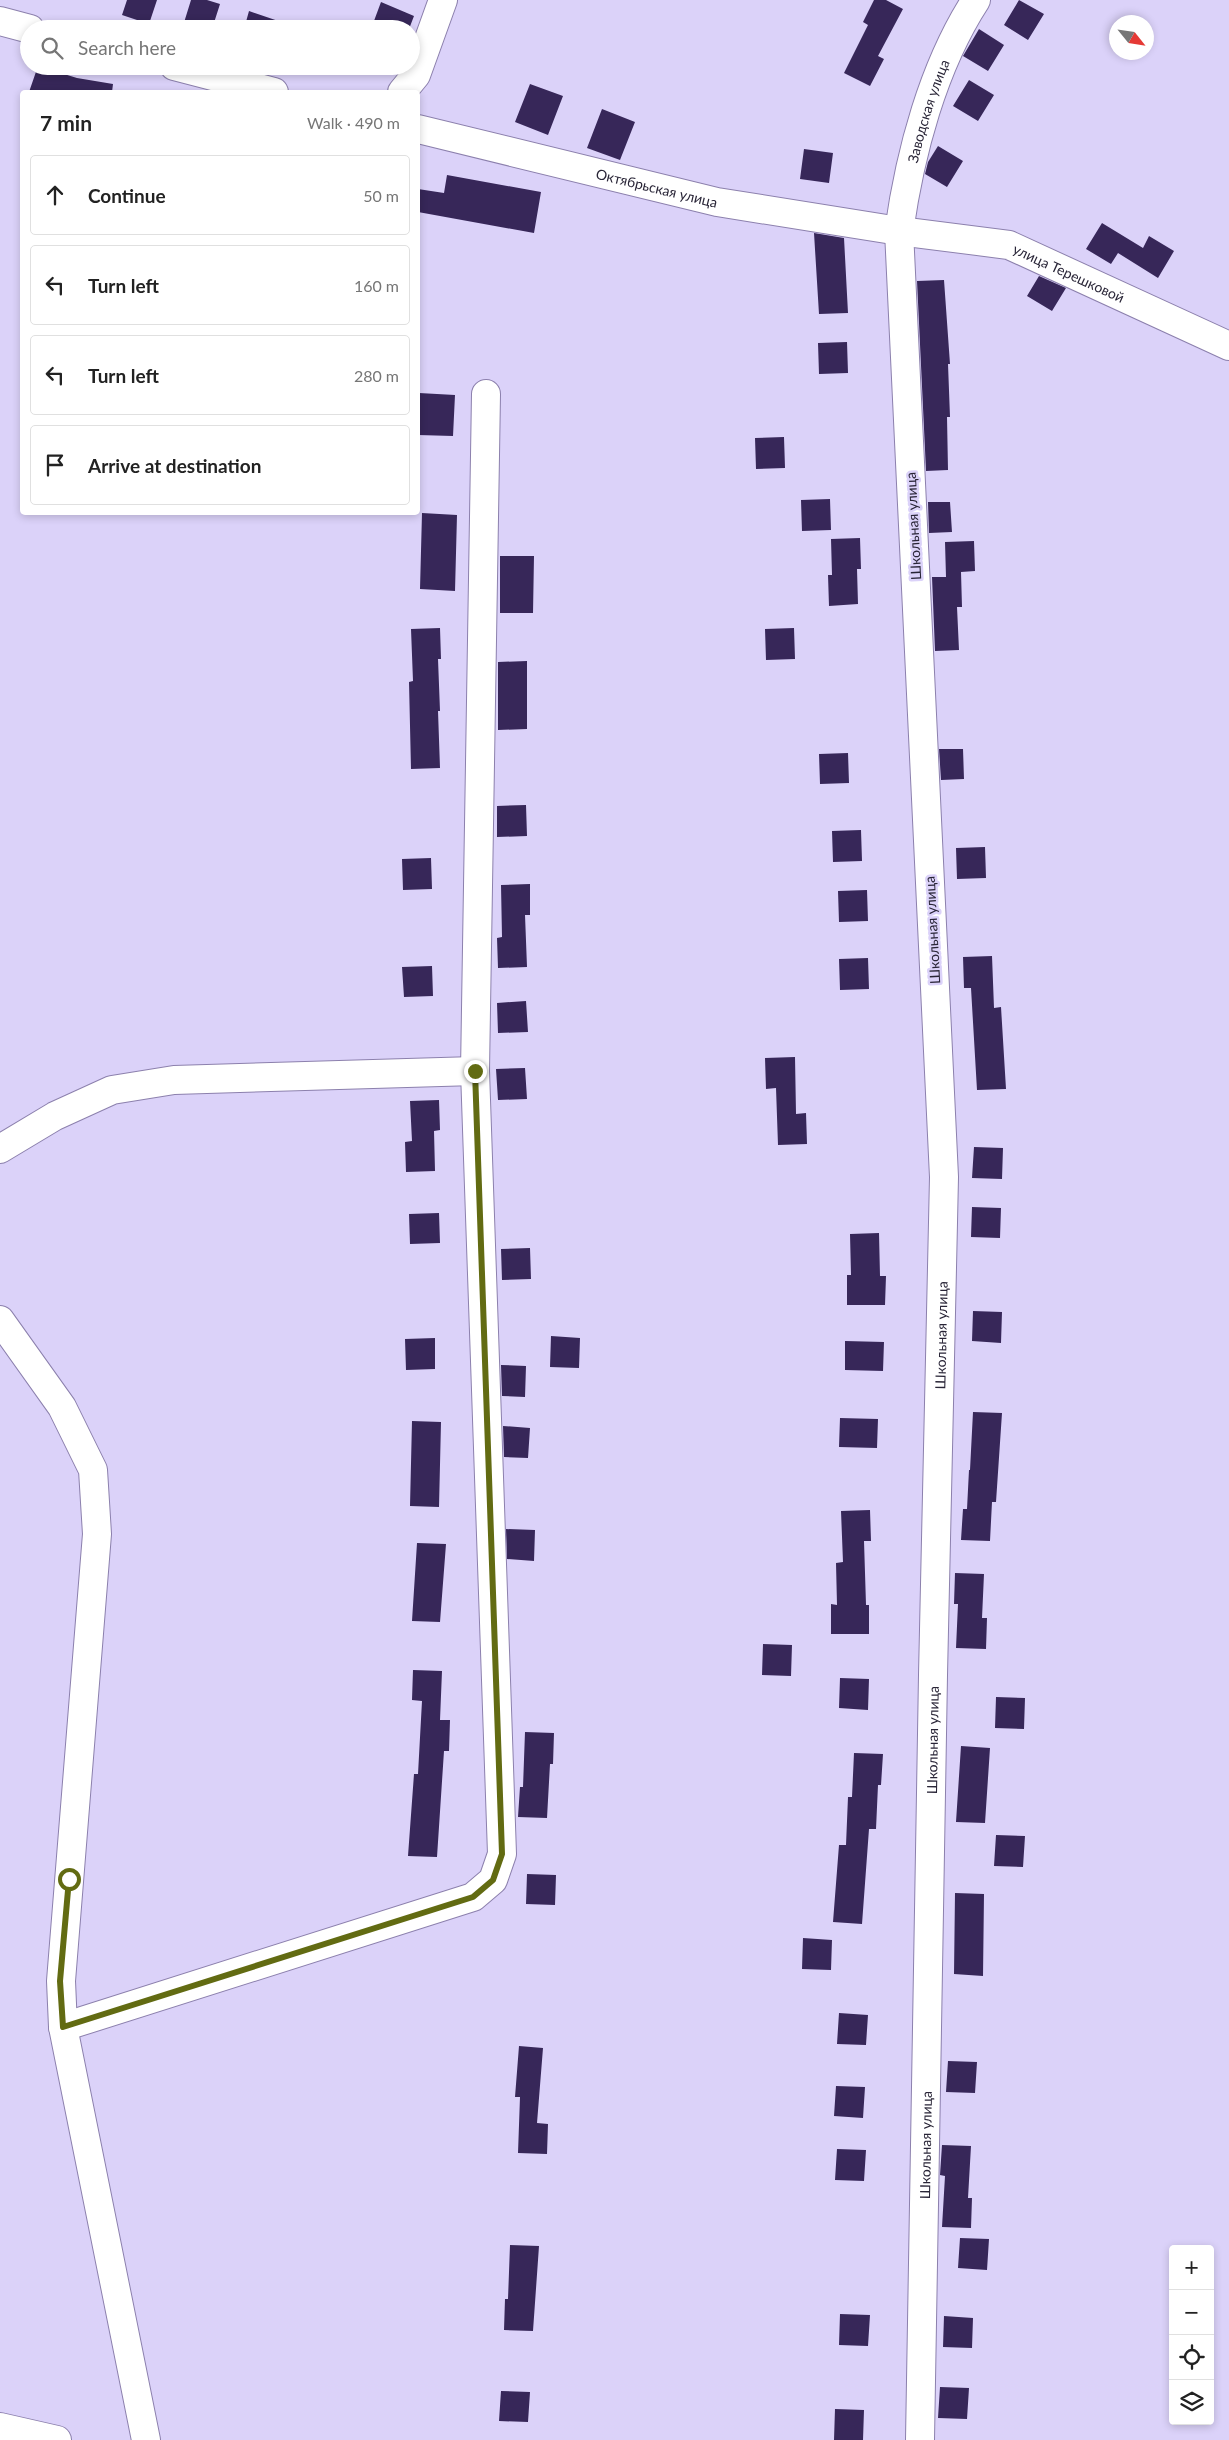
<!DOCTYPE html>
<meta charset="utf-8">
<style>
:root{--surface:#fff;--page:#f2f2f2;--text:#222;--muted:#767676;--line:#e0e0e0}
body{margin:0;font-family:Lato,sans-serif;background:var(--page);color:var(--text)}
.controls{position:absolute;right:15px;bottom:15px;display:grid;overflow:hidden;border-radius:5px;box-shadow:0 2px 8px #0003}
.controls button{width:45px;height:45px;display:grid;place-items:center;padding:0;border:0;border-bottom:1px solid var(--line);background:var(--surface);color:var(--text);font:25px sans-serif}
.compass{position:absolute;left:1109px;top:15px;width:45px;height:45px;border-radius:50%;background:var(--surface);box-shadow:0 2px 8px #0003;rotate:120deg}
.stop{position:absolute;width:15px;height:15px;margin:-11px;border:4px solid #626b12;border-radius:50%;background:#fff}
.stop.end{background:#626b12;border-color:#fff;box-shadow:0 1px 5px #0008}
.list{margin:0;padding:0;list-style:none}
h2{display:flex;justify-content:space-between;align-items:center;height:65px;margin:0;padding:0 20px;font-size:21px}
h2 small{font-size:16px;font-weight:400;color:var(--muted)}
.list li{display:grid;grid-template-columns:32px 1fr auto;gap:15px;align-items:center;box-sizing:border-box;height:80px;margin:0 10px 10px;padding:0 10px;border:1px solid var(--line);border-radius:5px}
.list b{display:block;font-size:19px;white-space:nowrap}
.list em{font-size:16px;font-style:normal;color:var(--muted)}
.icon{flex:none;width:28px;height:28px;fill:none;stroke:currentColor;stroke-width:2;stroke-linecap:round;stroke-linejoin:round}
.map{position:relative;flex:none;width:1229px;height:2440px;overflow:hidden}
.search{position:absolute;background:var(--surface);box-shadow:0 2px 8px #0003;left:20px;top:20px;width:400px;height:55px;display:flex;align-items:center;gap:12px;box-sizing:border-box;padding:0 18px;border-radius:28px;color:var(--muted);font-size:19px}
.panel{position:absolute;background:var(--surface);box-shadow:0 2px 8px #0003;left:20px;top:90px;width:400px;height:425px;border-radius:5px}
.map>svg:first-child{display:block}
</style>
<div class="map">
<svg width="1229" height="2440" viewBox="0 0 1229 2440">
<rect width="100%" height="100%" fill="#dbd2f9"/>
<path fill="#372759" d="M127,0H157L149,24L122,15Z
M191,0H207L220,4L212,29H182Z
M874,0H886L903,9L878,56L884,59L870,86L844,73L868,25L863,22Z
M1019,0L1044,14L1028,40L1004,25Z
M381,2L414,16L409,29H371Z
M249,11L293,26L292,29H244Z
M979,29L1004,45L988,71L963,56Z
M38,66L77,78L113,84L112,92H29Z
M969,80L994,95L978,121L953,106Z
M530,84L563,96L548,135L515,122Z
M602,109L635,122L620,160L587,148Z
M938,146L963,161L947,187L925,174L928,162Z
M804,149L833,153L829,183L800,179Z
M447,175L541,192L534,233L418,212V189L444,193Z
M1102,223L1143,248L1149,236L1174,251L1158,278L1118,253L1111,264L1086,249Z
M814,233L844,238L848,313L819,314Z
M1039,276L1066,288L1052,311L1027,296Z
M944,280L950,364H948L950,417H947L948,470L926,471L917,281Z
M847,342L848,373L819,374L818,343Z
M419,393L455,395L453,436L418,435Z
M784,437L785,468L756,469L755,438Z
M830,499L831,530L802,531L801,500Z
M928,502H950L952,532L929,533Z
M422,513L457,515L455,591L420,589Z
M860,538L861,569H857L858,604L829,606L828,575H832L831,539Z
M974,541L975,571L961,572L962,607H957L959,650L935,651L932,577H946L945,542Z
M500,556H534L533,613H500Z
M440,628L441,659H438L440,711H438L440,768L411,769L409,682L413,681L411,629Z
M794,628L795,659L766,660L765,629Z
M527,661V729L498,730V662Z
M939,749H963L964,779L941,780Z
M848,753L849,783L820,784L819,754Z
M526,805L527,836L497,837V806Z
M861,830L862,861L833,862L832,831Z
M985,847L986,878L957,879L956,848Z
M431,858L432,889L403,890L402,859Z
M530,884V915H525L527,967L498,968L497,938L502,937L501,885Z
M867,890L868,921L839,922L838,891Z
M992,956L994,1008L1001,1007L1006,1089L977,1090L971,988H964L963,957Z
M868,958L869,989L840,990L839,959Z
M432,966L433,996L404,997L402,967Z
M526,1001L528,1032L498,1033L497,1003Z
M795,1057L796,1114L806,1113L807,1144L778,1145L776,1088L766,1089L765,1058Z
M525,1068L527,1099L498,1100L496,1069Z
M439,1100L440,1130L434,1131L435,1171L406,1172L405,1142L412,1141L410,1101Z
M974,1147L1003,1148L1002,1179L972,1178Z
M972,1207L1001,1208L1000,1238L971,1237Z
M439,1213L440,1243L410,1244L409,1214Z
M879,1233L880,1276H886L885,1305H847V1275H851L850,1234Z
M530,1248L531,1279L502,1280L501,1249Z
M973,1311L1002,1312L1001,1343L972,1341Z
M551,1336L580,1338L579,1368L550,1367Z
M435,1338V1369L406,1370L405,1339Z
M845,1341L884,1342L883,1371L845,1370Z
M501,1365L526,1366L525,1397L502,1396Z
M973,1412L1002,1413L996,1502H992L990,1541L961,1540L963,1509H967L969,1470H970Z
M840,1418L878,1419L877,1448L839,1447Z
M412,1421L441,1422L439,1507L410,1506Z
M503,1426L530,1428L528,1458L504,1457Z
M870,1510L871,1541H864L866,1605H869V1634H831V1604L837,1605L836,1563L843,1562L841,1511Z
M506,1529L535,1530L534,1561L507,1559Z
M417,1543L446,1544L440,1622L412,1621Z
M955,1573L984,1574L982,1618H987L986,1649L956,1648L958,1604H954Z
M763,1644L792,1645L791,1676L762,1675Z
M413,1670L442,1671L440,1720H450L449,1751H444L437,1857L408,1856L414,1774H418L422,1701L412,1700Z
M840,1678L869,1679L868,1710L839,1708Z
M996,1697L1025,1698L1024,1729L995,1728Z
M525,1732L554,1733L553,1764H550L547,1818L518,1817L520,1787H523Z
M961,1746L990,1748L985,1823L956,1822Z
M854,1753L883,1754L881,1785H878L876,1829H869L862,1924L833,1922L839,1845H846L848,1797H852Z
M996,1835L1025,1836L1023,1867L994,1866Z
M527,1874L556,1875L555,1905L526,1904Z
M955,1893L984,1894L983,1976L954,1974Z
M803,1938L832,1940L831,1970L802,1969Z
M839,2013L868,2015L866,2045L837,2044Z
M519,2046L543,2048L537,2123L548,2124L547,2154L518,2153L520,2097H515Z
M948,2061L977,2062L975,2093L946,2092Z
M836,2086L865,2087L863,2118L834,2116Z
M942,2145L971,2146L968,2198H972L971,2228L942,2227L945,2176L940,2175Z
M837,2149L866,2150L864,2181L835,2180Z
M960,2238L989,2239L987,2270L958,2268Z
M510,2245L539,2246L533,2331L504,2330L505,2299H508Z
M840,2314L870,2315L868,2346L839,2345Z
M944,2316L973,2318L972,2348L943,2347Z
M940,2387L969,2388L967,2419L938,2418Z
M501,2391L530,2392L528,2422L499,2421Z
M835,2409L864,2410L863,2440H834Z"/>
<g fill="none" stroke-linecap="round" stroke-linejoin="round">
<defs>
<g id="minor">
<path d="M0,21L30,29"/>
<path d="M174,66L274,92"/>
<path d="M402,92L416,75L443,0"/>
<path id="s1" d="M418,129L717,202L899,231L1009,245L1229,346"/>
<path d="M0,1149L55,1116L112,1090L174,1080L475,1071"/>
<path d="M0,1320L62,1407L93,1470L97,1534L61,1981L63,2027L146,2440"/>
<path d="M63,2027L473,1897L493,1880L502,1854L475,1071L486,394"/>
<path d="M0,2427L57,2440"/>
<path id="s2" d="M920,2440L933,1675L944,1177L899,231C910,153 933,66 976,0"/>
</g>
</defs>
<use href="#minor" stroke="#8c80ad" stroke-width="30"/>
<use href="#minor" stroke="#fff" stroke-width="28"/>
</g>
<g fill="none" stroke-linecap="round" stroke-linejoin="round">
<path stroke="#626b12" stroke-width="6" d="M69,1879L60,1981L63,2027L473,1897L493,1880L502,1854L475,1071"/>
</g>
<g text-anchor="middle" dominant-baseline="central" stroke-width="5" stroke-linejoin="round" paint-order="stroke">
<g font-size="14" fill="#292537" stroke="#dbd2f9">
<text stroke="none"><textPath href="#s2" startOffset="2334">Заводская улица</textPath></text>
<text stroke="none"><textPath href="#s1" startOffset="246">Октябрьская улица</textPath></text>
<text stroke="none"><textPath href="#s1" startOffset="669">улица Терешковой</textPath></text>
<text transform="translate(913 526) rotate(-93)">Школьная улица</text>
<text transform="translate(932 930) rotate(-93)">Школьная улица</text>
<text stroke="none"><textPath href="#s2" startOffset="1105">Школьная улица</textPath></text>
<text stroke="none"><textPath href="#s2" startOffset="700">Школьная улица</textPath></text>
<text stroke="none"><textPath href="#s2" startOffset="295">Школьная улица</textPath></text>
</g>
</g>
</svg>
<div class="controls">
<button>+</button>
<button>−</button>
<button><svg class="icon" aria-label="locate" viewBox="0 0 24 24"><circle cx="12" cy="12" r="6"/><path d="M12 2v4M12 18v4M2 12h4M18 12h4"/></svg></button>
<button><svg class="icon" aria-label="layers" viewBox="0 0 24 24"><path d="M12 4l9 5-9 5-9-5zM3 14l9 5 9-5"/></svg></button>
</div>
<svg class="compass" viewBox="-18 -18 36 36"><path d="M0-13l5 13h-10z" fill="#e53935"/><path d="M0 13l5-13h-10z" fill="#767676"/></svg>
<div class="stop" style="left:69px;top:1879px"></div>
<div class="stop end" style="left:475px;top:1071px"></div>
<div class="search"><svg class="icon" aria-label="search" viewBox="0 0 24 24"><circle cx="10" cy="10" r="6"/><path d="M15 15l6 6"/></svg>Search here</div>
<section class="panel">
<h2>7 min<small>Walk · 490 m</small></h2>
<ul class="list">
<li><svg class="icon" aria-label="ahead" viewBox="0 0 24 24"><path d="M12 20V5M6 11l6-6 6 6"/></svg><div><b>Continue</b></div><em>50 m</em></li>
<li><svg class="icon" aria-label="left" viewBox="0 0 24 24"><path d="M17 20v-9H6M10 6l-5 5 5 5"/></svg><div><b>Turn left</b></div><em>160 m</em></li>
<li><svg class="icon" aria-label="left" viewBox="0 0 24 24"><path d="M17 20v-9H6M10 6l-5 5 5 5"/></svg><div><b>Turn left</b></div><em>280 m</em></li>
<li><svg class="icon" aria-label="arrive" viewBox="0 0 24 24"><path d="M6 21V4h12l-3 4 3 4H6"/></svg><div><b>Arrive at destination</b></div></li>
</ul>
</section>
</div>
